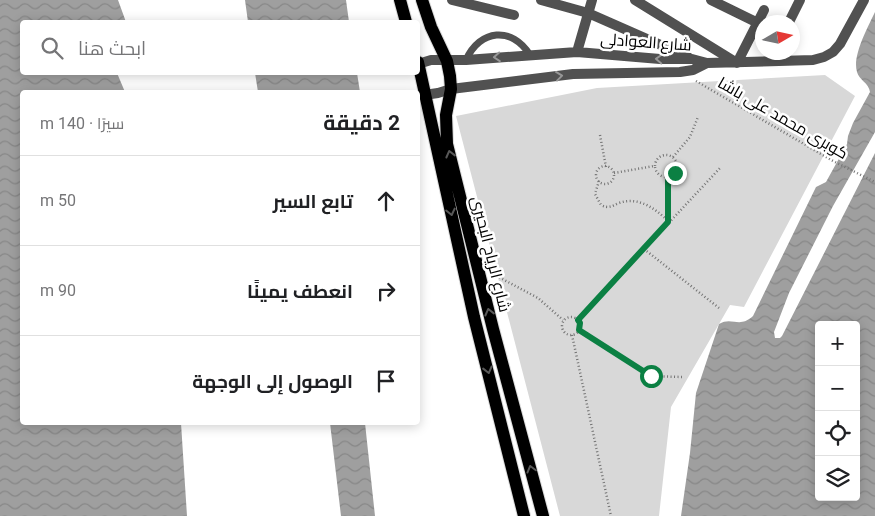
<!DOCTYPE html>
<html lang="ar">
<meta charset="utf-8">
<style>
:root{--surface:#fff;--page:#f2f2f2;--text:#202124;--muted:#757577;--line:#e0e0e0}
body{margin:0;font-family:Roboto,Cairo,sans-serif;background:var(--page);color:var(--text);direction:rtl}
.controls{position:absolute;right:15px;bottom:15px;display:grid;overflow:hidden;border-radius:5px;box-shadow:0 2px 12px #0003}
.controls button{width:45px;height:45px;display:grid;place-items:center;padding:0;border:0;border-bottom:1px solid var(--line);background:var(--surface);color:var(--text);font:25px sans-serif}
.compass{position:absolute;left:755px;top:15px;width:45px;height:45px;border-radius:50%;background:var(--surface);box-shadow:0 2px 12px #0003;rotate:81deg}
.stop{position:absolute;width:15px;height:15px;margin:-11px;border:4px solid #0b8043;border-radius:50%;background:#fff}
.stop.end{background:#0b8043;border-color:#fff;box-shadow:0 1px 5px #0008}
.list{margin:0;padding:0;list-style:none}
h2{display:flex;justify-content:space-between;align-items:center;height:65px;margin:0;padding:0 20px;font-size:21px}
h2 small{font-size:16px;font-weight:400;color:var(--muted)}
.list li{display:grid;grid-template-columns:32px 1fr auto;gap:15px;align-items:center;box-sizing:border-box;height:90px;padding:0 20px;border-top:1px solid var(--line)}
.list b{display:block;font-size:19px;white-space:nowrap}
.list em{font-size:16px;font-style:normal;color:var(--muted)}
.icon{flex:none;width:28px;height:28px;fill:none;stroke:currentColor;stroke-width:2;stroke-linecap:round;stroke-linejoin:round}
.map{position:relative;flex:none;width:875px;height:516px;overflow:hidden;direction:ltr}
.search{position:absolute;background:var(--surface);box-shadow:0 2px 12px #0003;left:20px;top:20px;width:400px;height:55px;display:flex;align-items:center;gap:12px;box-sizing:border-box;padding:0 18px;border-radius:5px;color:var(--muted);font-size:19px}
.panel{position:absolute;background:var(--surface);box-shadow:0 2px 12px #0003;left:20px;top:90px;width:400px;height:335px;border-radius:5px;direction:rtl}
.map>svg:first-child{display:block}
</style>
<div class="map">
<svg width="875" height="516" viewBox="0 0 875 516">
<defs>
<pattern id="water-waves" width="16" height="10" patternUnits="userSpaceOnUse" patternTransform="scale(1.25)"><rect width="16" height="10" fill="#9f9f9f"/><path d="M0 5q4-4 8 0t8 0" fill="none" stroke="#878787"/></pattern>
</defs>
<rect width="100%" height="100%" fill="#fff"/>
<path fill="#d8d8d8" d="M825,75L855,96L744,307L730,305L671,407L659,516H560L456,116L597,88Z"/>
<path fill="url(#water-waves)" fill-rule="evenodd" d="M0,0H118L126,22H22V72L117,73L125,92H22V422L181,423L187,516H0Z
M245,0H346L349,22H248Z
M875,12V132L833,206L789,293L774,332L775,338H780L782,336L875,153V516H681L690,453L696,393L719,324C732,316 739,329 753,316L816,187L826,182L847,144L848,136L853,123L870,92C869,83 859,80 857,72C852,56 868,27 875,12ZM819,325H856V497H819Z
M255,73H357L360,92H258Z
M330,423H365L375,516H341Z"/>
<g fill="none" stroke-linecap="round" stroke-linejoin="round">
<defs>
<path id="primary" d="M400,0L406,22
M422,0L431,27L447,61L450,76L451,89L446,115L447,144L493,329L543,516
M418,62L474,317L524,516"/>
</defs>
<use href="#primary" stroke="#dbdbdb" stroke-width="14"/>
<path stroke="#737373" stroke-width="2.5" stroke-dasharray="1 2.5" stroke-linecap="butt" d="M696,81L833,161L875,182
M600,135L606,167
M655 166a11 11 0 1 1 22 0a11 11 0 1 1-22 0Z
M673,157L690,137L698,117
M596 175a9 9 0 1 1 18 0a9 9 0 1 1-18 0Z
M614,173L654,166
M668,177L669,221
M599,181L595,194L601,205C609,209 612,206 619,203C639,196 656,209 669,222
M644,249L719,308
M493,274L538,298L563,320
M562 326a9 9 0 1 1 18 0a9 9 0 1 1-18 0Z
M578,320L721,167
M579,330L651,376L682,377
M572,335L611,516"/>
<path stroke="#515151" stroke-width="7" d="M466,60C480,29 512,26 530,55"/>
<path stroke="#515151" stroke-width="10" d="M452,0L514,15
M541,0L588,13L688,57
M635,0L737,63L764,10
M711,0L758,23
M789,22L800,0
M577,52L592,0
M418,64L431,60H466L577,52L660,59H692L707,63L813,60L824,57L833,52L840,44L864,0
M424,95L438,93L451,89L573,74L680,72L693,70L707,63"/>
<use href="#primary" stroke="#000" stroke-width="12"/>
</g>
<defs><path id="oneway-chevron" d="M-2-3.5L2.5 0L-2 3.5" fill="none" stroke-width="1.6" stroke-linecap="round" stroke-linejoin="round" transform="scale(1.25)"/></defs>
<g stroke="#979797">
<use href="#oneway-chevron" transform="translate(497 57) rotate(176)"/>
<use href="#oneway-chevron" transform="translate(659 59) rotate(-177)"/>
<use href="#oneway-chevron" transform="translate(559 76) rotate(-7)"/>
</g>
<g stroke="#595959">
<use href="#oneway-chevron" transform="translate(450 154) rotate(-104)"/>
<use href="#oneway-chevron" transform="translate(451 212) rotate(77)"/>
<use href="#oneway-chevron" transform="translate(489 312) rotate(-104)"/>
<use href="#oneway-chevron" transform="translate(488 370) rotate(76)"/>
<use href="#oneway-chevron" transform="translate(531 469) rotate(-105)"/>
</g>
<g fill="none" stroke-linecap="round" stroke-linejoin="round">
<path stroke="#0b8043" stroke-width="6" d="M651,376L579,330L580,323L578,320L668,222V178L675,173"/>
</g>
<g text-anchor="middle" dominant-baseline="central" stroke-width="5" stroke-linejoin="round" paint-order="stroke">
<g font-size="16" fill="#000" stroke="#fff">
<text transform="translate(646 42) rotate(4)">شارع العوادلى</text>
<text transform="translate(783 118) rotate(30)">كوبرى محمد على باشا</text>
<text transform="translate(491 254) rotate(76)">شارع الرياح البحيرى</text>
</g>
</g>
</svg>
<div class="controls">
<button>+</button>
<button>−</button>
<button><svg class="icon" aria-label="locate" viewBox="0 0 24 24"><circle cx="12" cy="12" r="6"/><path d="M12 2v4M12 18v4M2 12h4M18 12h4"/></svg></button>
<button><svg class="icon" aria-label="layers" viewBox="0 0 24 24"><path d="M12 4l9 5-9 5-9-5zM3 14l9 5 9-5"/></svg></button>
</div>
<svg class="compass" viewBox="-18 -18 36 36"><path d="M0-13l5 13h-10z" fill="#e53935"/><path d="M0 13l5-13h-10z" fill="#757577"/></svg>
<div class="stop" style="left:651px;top:376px"></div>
<div class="stop end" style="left:675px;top:173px"></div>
<div class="search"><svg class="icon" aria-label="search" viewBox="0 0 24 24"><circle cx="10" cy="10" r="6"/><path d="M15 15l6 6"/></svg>ابحث هنا</div>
<section class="panel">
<h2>2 دقيقة<small>سيرًا · 140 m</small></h2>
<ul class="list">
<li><svg class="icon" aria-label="ahead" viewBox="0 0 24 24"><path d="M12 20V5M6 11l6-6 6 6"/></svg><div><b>تابع السير</b></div><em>50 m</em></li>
<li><svg class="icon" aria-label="right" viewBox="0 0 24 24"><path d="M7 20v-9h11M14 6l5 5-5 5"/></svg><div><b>انعطف يمينًا</b></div><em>90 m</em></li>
<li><svg class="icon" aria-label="arrive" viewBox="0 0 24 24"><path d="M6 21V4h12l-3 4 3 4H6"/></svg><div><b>الوصول إلى الوجهة</b></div></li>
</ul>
</section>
</div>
